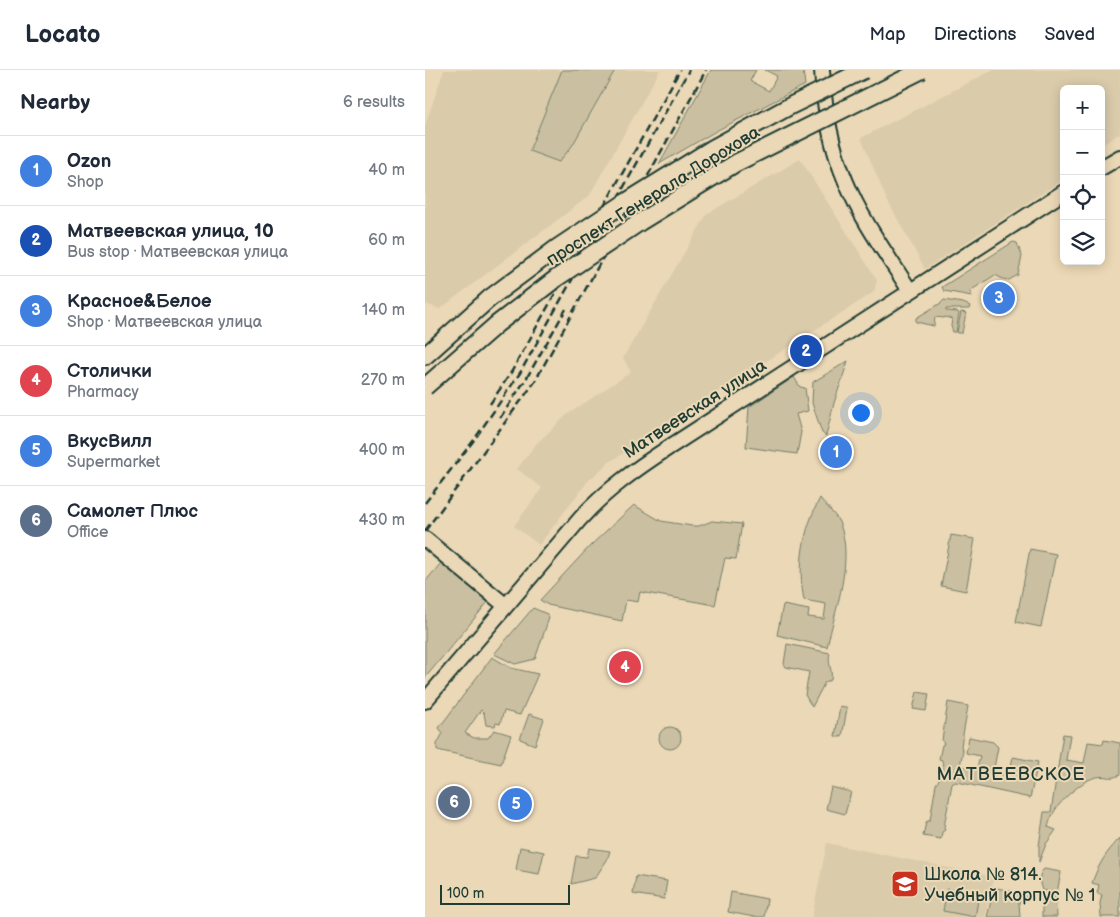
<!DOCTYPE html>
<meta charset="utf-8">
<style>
:root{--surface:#fff;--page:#f2f2f3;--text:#1f2937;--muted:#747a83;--line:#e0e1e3;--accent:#1a73e8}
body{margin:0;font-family:"Balsamiq Sans",sans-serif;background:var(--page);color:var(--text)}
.controls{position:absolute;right:15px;top:15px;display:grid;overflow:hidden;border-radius:8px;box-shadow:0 2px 12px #0003}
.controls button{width:45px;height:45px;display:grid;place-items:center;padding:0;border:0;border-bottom:1px solid var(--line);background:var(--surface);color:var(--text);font:25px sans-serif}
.scale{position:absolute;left:15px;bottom:12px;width:130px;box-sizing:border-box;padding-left:5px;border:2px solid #1f3d34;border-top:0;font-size:14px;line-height:18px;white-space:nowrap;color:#1f3d34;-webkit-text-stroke:4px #ebd8b6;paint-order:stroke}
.you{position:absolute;left:435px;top:342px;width:18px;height:18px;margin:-12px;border:4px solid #fff;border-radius:50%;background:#1a73e8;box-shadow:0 0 0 8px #1a73e833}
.badge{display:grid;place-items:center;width:32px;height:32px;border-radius:50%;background:var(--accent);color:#fff;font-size:16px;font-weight:700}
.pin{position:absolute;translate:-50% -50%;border:2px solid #fff;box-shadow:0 1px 5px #0006}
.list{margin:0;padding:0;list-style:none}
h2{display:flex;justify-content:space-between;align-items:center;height:65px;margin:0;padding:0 20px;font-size:21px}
h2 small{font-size:16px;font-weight:400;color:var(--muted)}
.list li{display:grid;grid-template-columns:32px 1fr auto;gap:15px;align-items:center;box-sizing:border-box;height:70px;padding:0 20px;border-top:1px solid var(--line)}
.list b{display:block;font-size:19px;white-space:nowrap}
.list p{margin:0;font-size:16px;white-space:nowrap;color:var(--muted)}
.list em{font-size:16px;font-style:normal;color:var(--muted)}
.icon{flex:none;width:28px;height:28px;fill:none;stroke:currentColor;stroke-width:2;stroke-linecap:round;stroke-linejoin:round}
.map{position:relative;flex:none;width:695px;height:847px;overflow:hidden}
header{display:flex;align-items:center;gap:30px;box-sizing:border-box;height:70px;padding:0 25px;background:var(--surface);border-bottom:1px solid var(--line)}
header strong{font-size:24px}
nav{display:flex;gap:28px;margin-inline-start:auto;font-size:18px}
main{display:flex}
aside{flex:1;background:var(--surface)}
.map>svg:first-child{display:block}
</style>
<header>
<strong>Locato</strong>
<nav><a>Map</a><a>Directions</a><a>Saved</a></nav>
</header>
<main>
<aside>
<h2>Nearby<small>6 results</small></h2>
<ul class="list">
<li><span class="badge" style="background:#3f7fe0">1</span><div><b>Ozon</b><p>Shop</p></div><em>40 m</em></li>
<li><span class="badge" style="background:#1a4fb4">2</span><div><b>Матвеевская улица, 10</b><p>Bus stop · Матвеевская улица</p></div><em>60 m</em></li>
<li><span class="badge" style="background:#3f7fe0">3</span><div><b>Красное&amp;Белое</b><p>Shop · Матвеевская улица</p></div><em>140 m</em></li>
<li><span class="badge" style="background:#e0444e">4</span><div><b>Столички</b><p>Pharmacy</p></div><em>270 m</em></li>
<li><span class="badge" style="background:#3f7fe0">5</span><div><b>ВкусВилл</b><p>Supermarket</p></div><em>400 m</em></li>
<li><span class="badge" style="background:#5c6f8a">6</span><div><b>Самолет Плюс</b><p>Office</p></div><em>430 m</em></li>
</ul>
</aside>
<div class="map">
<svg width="695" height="847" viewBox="0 0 695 847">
<rect width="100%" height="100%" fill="#ebd8b6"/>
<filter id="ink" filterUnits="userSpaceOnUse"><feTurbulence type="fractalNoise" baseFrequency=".02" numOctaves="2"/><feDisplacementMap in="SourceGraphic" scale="10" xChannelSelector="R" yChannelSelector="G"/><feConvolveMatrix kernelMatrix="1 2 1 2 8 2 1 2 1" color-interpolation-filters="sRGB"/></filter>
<g filter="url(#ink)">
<path fill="#dacbab" d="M19,0H235L164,126L15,239L0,234V55Z
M568,0H695V63L676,76V19H639V109L500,199L462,130L436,68Z
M375,89L452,210L449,222L183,393L163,411L114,475L89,456L117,418L92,399L111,374L143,344L206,302L198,288L282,144Z
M402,773L569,807L560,847H387Z"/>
<path fill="#cabfa1" stroke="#747e6a" d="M137,0H190L147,76L134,92L104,81Z
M286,0H331L325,11L344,21L352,6L340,0H378L380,15L291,61L234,94Z
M588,172L592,173L597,186L593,205L584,210L578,209L570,205L545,221L547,226L519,221L517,217Z
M519,230L538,233L545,236L544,239H521V241L533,242L534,243L531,262H528L526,256L527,249L520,247L519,248L510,247L509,256L491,252V248L516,233Z
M536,242L541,243L537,263H532Z
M423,291L409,333L401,366L397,363L387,333L388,312Z
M369,307L375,317L380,318L383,341L371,344L376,362L372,384L321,377L324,337Z
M395,428C401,436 410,444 414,452C430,489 410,540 402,577L352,565L358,535L384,540L383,547L399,549L401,534L379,530C372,495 378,460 395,428Z
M209,435L236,451L267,456H274L287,451L317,454L311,489L300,488L290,535L215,522L213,532L201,530L197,551L123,535L115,530L166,475Z
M526,465L550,469L541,521L516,516Z
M605,479L631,484L616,557L591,552Z
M16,493L63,532L0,608V512Z
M108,538L122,544L124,548L110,589L90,594L69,584Z
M362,574L405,583C402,593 408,600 406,610L400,612L387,637L380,625L384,602L361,597L359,594Z
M67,587L86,598L113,604L95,645L79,641L75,654L71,653L70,656L61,655L59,643L56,640L40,663L49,668H63L69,660L86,665L76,694L12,680V674L18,663L14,658Z
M492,622L504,624L501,641L488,639Z
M523,632L543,636L536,676L538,681L535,696L552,699L555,686L541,683L544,667L568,672L573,677L568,703L584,705L588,687L613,692L605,728L537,713L530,712L527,714L519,757L520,760L517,762L516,769L498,766L501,752L505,750L511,714C516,708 519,697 517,690L514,689L517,675L519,674L517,670Z
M415,636L422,638L417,667L410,666Z
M104,644L119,649L110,675L95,669Z
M234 668a11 11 0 1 1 22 0a11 11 0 1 1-22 0Z
M638,664L645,665L641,690L659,693L663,672L678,674L679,670L695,673V705C685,710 681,705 672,707C658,709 632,733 627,746C625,749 624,754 623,757L631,760L621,774L614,792V776L619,742H626Z
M406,717L426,722L420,744L401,739Z
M695,768V847H676L675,833L677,825L672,823L674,815L667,813C674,793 681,783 695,768Z
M95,777L119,782L114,804L91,800Z
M164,778L185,781L182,790L170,808L146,814L151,786L162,787Z
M619,799L636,802L632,823L617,820C614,812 613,805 619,799Z
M211,806L242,811L239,829L208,824Z
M572,818L599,824L602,829L594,832L595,847H562L568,823Z
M522,819L554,825L550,847L518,841Z
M306,822L342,829L339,847H329L303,842Z
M617,825L631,828L632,847H617Z"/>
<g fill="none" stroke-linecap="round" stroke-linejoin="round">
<defs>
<path id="minor" d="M397,0C399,38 406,77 421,112C437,151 463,186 485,221
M676,98L695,87
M0,469L81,536
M0,631L155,449C181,420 211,399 243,378L639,122"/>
<path id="major" d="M0,286L65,228"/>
</defs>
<use href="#minor" stroke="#1f3d34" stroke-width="18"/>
<use href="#major" stroke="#1f3d34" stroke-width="20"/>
<use href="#minor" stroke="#ebd8b6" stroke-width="14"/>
<use href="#major" stroke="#ebd8b6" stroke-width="16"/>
<path stroke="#1f3d34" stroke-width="2.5" stroke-dasharray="8 4" stroke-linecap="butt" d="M65,334L87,301L255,0
M75,348L101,309L141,239
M0,433L49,370L95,303L264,0
M0,461L109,313L281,0"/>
<defs>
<path id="major-bridge" d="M65,228L132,178L201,132L288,78L367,35L439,0
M0,317L72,254L133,207L215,152L311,93L497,0"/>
</defs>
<use href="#major-bridge" stroke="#1f3d34" stroke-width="20" stroke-linecap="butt"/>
<use href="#major-bridge" stroke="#ebd8b6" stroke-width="16"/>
</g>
</g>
<defs>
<symbol id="school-square" viewBox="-11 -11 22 22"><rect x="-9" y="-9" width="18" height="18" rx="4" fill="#c8321e" stroke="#ebd8b6"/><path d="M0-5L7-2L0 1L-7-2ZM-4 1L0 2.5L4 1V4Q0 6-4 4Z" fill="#fff"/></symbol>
</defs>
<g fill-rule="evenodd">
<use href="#school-square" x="464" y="798" width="32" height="32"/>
</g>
<g text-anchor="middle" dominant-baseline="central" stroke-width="4" stroke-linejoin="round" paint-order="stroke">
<g font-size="18" fill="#1f3d34" stroke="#ebd8b6">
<text transform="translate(228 126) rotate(-32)">проспект Генерала Дорохова</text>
<text transform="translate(270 339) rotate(-33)">Матвеевская улица</text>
</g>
<g font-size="18" fill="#1f3d34" stroke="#ebd8b6" text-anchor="start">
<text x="499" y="804">Школа № 814.<tspan x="499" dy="21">Учебный корпус № 1</tspan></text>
</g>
<g font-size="19" letter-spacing="1" fill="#1f3d34" stroke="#ebd8b6">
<text x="586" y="704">МАТВЕЕВСКОЕ</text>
</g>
</g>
</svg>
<div class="controls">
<button>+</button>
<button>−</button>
<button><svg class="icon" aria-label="locate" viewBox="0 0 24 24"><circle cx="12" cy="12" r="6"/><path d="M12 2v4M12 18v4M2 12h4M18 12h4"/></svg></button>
<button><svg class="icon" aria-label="layers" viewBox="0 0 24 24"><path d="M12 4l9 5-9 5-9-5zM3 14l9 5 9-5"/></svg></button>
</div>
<div class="scale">100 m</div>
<div class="you"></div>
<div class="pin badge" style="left:411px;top:382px;background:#3f7fe0">1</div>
<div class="pin badge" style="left:381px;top:281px;background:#1a4fb4">2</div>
<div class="pin badge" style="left:574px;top:228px;background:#3f7fe0">3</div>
<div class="pin badge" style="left:200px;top:597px;background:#e0444e">4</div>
<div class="pin badge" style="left:91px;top:734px;background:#3f7fe0">5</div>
<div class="pin badge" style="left:29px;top:732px;background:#5c6f8a">6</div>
</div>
</main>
